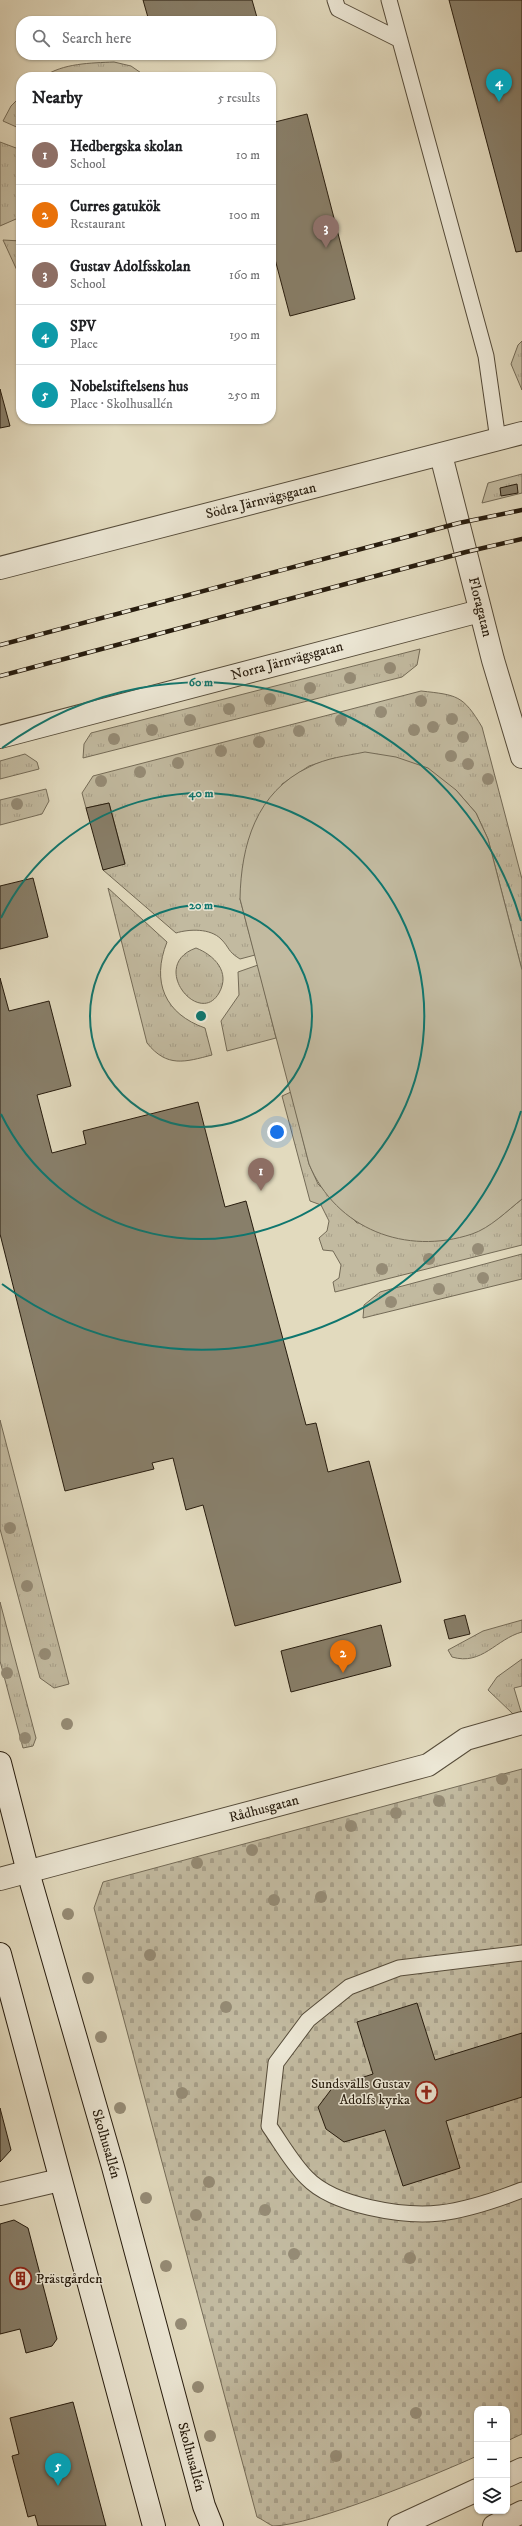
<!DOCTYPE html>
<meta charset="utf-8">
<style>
:root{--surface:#fff;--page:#f2f2f2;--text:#202124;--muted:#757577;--line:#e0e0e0;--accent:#b45309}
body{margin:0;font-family:"IM FELL DW Pica",serif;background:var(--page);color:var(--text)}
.controls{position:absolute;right:12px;bottom:12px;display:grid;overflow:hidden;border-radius:8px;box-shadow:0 1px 3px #0004}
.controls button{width:36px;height:36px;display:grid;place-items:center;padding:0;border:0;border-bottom:1px solid var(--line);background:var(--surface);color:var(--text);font:20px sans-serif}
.you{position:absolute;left:277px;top:1132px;width:14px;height:14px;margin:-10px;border:3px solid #fff;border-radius:50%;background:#1a73e8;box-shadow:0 0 0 6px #1a73e833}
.badge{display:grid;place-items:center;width:26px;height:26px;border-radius:50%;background:var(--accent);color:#fff;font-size:13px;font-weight:700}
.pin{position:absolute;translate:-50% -33px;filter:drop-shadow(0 1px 2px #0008)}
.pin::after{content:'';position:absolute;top:21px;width:14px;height:12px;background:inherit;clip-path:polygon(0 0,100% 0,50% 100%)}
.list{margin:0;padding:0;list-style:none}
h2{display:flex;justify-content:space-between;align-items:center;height:52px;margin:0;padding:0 16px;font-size:17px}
h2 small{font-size:13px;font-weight:400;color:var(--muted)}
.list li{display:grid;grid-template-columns:26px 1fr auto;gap:12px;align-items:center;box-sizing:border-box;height:60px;padding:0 16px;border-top:1px solid var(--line)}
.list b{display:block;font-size:15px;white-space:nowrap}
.list p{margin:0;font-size:13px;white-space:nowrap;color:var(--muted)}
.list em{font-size:13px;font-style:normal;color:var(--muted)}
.icon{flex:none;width:22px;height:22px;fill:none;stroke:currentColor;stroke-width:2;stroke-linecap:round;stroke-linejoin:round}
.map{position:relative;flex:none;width:522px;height:2526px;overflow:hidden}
.search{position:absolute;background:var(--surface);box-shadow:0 1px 3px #0004;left:16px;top:16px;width:260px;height:44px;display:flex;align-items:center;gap:10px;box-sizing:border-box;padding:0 14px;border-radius:16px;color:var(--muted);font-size:15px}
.panel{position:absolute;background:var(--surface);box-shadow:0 1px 3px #0004;left:16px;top:72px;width:260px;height:352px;border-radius:16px}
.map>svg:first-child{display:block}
</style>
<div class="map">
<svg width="522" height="2526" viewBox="0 0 522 2526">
<defs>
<pattern id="grass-tufts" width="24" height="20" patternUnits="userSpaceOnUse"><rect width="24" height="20" fill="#c2baa0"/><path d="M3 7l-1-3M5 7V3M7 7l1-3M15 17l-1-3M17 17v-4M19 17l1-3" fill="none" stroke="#a79f89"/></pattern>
<pattern id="cemetery-stones" width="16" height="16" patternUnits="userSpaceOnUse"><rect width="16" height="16" fill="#c2baa0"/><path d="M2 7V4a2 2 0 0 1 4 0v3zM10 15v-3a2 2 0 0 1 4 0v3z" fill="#a79f89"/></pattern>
</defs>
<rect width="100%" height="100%" fill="#e2dabe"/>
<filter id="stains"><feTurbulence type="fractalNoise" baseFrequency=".005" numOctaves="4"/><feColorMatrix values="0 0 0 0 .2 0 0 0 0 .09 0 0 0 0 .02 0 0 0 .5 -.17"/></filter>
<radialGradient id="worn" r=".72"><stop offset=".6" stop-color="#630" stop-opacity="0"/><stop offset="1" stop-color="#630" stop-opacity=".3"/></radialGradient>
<path fill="url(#grass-tufts)" stroke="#746b57" d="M114,62L131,66L147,77H43C63,63 91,63 114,62Z
M21,96V129L3,121L11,106Z
M0,142L16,148L21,153V214L16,219L0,226Z
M3,240L21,241V279Z
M522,341V390L511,364L518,345Z
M522,474V493L482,503L488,483Z
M420,649L417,665L402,677L83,758L84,744L91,733Z
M421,691C457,695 463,695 482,727L522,879V970L488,839L476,813L456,790L335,758L309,766L282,784L240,899L255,955L240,959C227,951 230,948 221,939C210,928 189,929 176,933L103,870L125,863L109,803L86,808L82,793L93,776Z
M25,754L37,762L39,769L0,779V761Z
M46,789L49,801L42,814L0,825V800Z
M108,888L167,942C151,982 165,1014 205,1028L212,1055C185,1062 167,1068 147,1043Z
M196,948C214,955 231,972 219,993C199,1028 148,965 196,948Z
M258,965L276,1038L227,1051L221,1021L239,995L238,972Z
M291,1092L309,1164L318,1184L357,1223L500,1217L522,1199V1245L335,1292L333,1282L339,1278L341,1265L333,1251L323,1250L319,1238L327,1231L329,1221L321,1205L310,1201L282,1096Z
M522,1254V1279L363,1318L364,1305L380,1292Z
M0,1420L69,1684L54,1688L40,1678L0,1529Z
M0,1602L36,1738L33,1746L23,1748L0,1661Z
M522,1620V1632C496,1639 482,1666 452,1657L448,1650L483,1631Z
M522,1659V1686L514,1688L522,1715L513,1714L488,1690L497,1677Z"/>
<path fill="url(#cemetery-stones)" stroke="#746b57" d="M522,1769V2434L507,2441V2409H477V2456C438,2474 311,2526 273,2526C268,2524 262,2519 257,2517L94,1908L103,1882Z"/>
<path fill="#c2baa0" stroke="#746b57" d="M365,752L396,757L428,768L456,790L476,813L488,839L522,970V1199C507,1211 490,1228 472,1234C406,1256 336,1229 309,1164L240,899C241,845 256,792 309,767C326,758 346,756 365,752Z"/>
<path fill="#887f6a" stroke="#271c0e" d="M143,0H252L258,21H149Z
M449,0H522V251L516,252Z
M307,114L355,299L290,316L271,244V123Z
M0,389L10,426L0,428Z
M517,484L518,493L501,496L500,488Z
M109,803L125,864L103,870L86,808Z
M33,878L48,937L0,949V886Z
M0,978L9,1011L49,1001L71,1086L37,1095L52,1153L86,1144L83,1131L198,1102L225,1207L246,1201L306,1425L316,1423L328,1472L369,1461L401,1582L235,1626L203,1505L186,1510L173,1458L152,1463L154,1469L65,1491L0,1234Z
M465,1615L470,1634L449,1639L444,1620Z
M381,1625L391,1666L291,1692L281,1651Z
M417,2003L435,2060L522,2033V2097L446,2121L460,2168L403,2186L385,2130L344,2142L326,2129L318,2107L333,2087L373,2074L357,2022Z
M0,2108L11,2150L0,2162Z
M14,2220L28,2228L57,2339L52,2346L26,2353L20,2329L0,2334V2224Z
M73,2402L106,2526H38L35,2515L28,2517L12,2456L19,2454L10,2418Z"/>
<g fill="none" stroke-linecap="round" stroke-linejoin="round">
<defs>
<path id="service" d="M335,0L338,9L400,40
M389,0L486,356L498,440
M522,1953L399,1968L349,1987L308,2020L276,2063L269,2126C281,2143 292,2163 307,2178C334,2206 403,2217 440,2213C467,2210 496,2200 522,2190"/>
<path id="minor" d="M441,455L493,660L522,757
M0,568L522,433
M0,737L480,611
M0,1879L428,1765L466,1739L522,1723
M0,2194L60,2180"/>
<path id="tertiary" d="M507,2476L522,2469
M399,2526L477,2490
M494,2526L522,2512"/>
<path id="secondary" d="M0,1763L28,1872L113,2167L204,2506L212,2526
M0,1954L154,2526"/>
</defs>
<use href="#service" stroke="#564c3a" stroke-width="17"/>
<use href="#minor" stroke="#564c3a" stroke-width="24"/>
<use href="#tertiary" stroke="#564c3a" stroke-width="24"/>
<use href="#secondary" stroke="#271c0e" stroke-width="24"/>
<use href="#service" stroke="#ece7d5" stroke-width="15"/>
<use href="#minor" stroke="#ece7d5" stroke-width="22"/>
<use href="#tertiary" stroke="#ece7d5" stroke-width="22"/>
<use href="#secondary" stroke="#ece7d5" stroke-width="22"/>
<defs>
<path id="rail" d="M0,645L459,523L522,510
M0,676L466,552L522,539"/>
</defs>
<use href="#rail" stroke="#271c0e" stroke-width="4.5"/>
<use href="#rail" stroke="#ece7d5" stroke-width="3" stroke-dasharray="9" stroke-linecap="butt"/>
</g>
<g fill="#958b75">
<circle cx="390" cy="668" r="6"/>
<circle cx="350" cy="678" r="6"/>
<circle cx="310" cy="688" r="6"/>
<circle cx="270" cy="699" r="6"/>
<circle cx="421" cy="701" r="6"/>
<circle cx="229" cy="709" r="6"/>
<circle cx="381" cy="712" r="6"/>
<circle cx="452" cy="719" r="6"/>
<circle cx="190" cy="720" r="6"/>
<circle cx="341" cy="720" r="6"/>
<circle cx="433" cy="727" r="6"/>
<circle cx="152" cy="730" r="6"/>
<circle cx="414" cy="730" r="6"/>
<circle cx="299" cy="731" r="6"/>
<circle cx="463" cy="737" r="6"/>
<circle cx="114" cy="739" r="6"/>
<circle cx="259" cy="742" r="6"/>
<circle cx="221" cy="751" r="6"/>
<circle cx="451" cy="756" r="6"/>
<circle cx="178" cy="763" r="6"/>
<circle cx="468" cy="764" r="6"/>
<circle cx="140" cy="772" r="6"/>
<circle cx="488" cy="779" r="6"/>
<circle cx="101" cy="781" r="6"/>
<circle cx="17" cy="804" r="6"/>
<circle cx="478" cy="1249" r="6"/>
<circle cx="429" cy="1259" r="6"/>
<circle cx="382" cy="1269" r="6"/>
<circle cx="483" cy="1278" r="6"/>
<circle cx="439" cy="1289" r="6"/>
<circle cx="391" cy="1302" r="6"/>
<circle cx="10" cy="1528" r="6"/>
<circle cx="27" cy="1586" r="6"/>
<circle cx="45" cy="1654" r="6"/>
<circle cx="7" cy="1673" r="6"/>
<circle cx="67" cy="1724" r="6"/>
<circle cx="25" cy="1738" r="6"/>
<circle cx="502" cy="1779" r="6"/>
<circle cx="439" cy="1801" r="6"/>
<circle cx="396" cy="1813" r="6"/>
<circle cx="351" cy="1826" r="6"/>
<circle cx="252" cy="1850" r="6"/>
<circle cx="197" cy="1863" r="6"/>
<circle cx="321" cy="1897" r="6"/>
<circle cx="274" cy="1900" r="6"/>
<circle cx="68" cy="1914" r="6"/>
<circle cx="150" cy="1955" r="6"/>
<circle cx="88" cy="1978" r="6"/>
<circle cx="226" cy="2007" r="6"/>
<circle cx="101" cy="2037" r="6"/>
<circle cx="182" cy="2093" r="6"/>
<circle cx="120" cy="2108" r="6"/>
<circle cx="209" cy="2182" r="6"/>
<circle cx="146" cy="2198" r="6"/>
<circle cx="265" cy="2210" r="6"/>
<circle cx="196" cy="2215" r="6"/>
<circle cx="294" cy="2254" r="6"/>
<circle cx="410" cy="2258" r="6"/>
<circle cx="166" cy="2266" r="6"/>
<circle cx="181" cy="2324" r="6"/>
<circle cx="198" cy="2387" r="6"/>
<circle cx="416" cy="2413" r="6"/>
<circle cx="210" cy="2436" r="6"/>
<circle cx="336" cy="2456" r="6"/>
</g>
<g fill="none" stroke="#0f766e" stroke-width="2">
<circle cx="201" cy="1016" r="111"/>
<path d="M1 918A223 223 0 1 1 1 1114"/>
<path d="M521 1111A334 334 0 0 1 2 1284M2 748A334 334 0 0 1 521 921"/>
</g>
<defs>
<symbol id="church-ring" viewBox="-11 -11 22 22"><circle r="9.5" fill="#ece7d5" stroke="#8f2418" stroke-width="1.5"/><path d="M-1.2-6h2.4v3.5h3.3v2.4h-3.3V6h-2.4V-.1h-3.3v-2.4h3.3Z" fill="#8f2418"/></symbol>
<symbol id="building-ring" viewBox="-11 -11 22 22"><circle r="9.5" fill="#ece7d5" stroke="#8f2418" stroke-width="1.5"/><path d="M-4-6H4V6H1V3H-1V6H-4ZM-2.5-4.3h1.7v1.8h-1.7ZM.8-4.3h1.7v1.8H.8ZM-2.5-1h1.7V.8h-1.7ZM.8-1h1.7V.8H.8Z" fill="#8f2418"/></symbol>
</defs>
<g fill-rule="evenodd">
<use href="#church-ring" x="414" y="2080" width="25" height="25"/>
<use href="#building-ring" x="8" y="2266" width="25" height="25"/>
</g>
<g text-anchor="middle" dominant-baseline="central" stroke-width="3" stroke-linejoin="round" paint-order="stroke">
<g font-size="14" fill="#271c0e" stroke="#ece7d5">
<text transform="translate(261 501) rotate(-14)">Södra Järnvägsgatan</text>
<text transform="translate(480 607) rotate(76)">Floragatan</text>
<text transform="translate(287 661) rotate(-15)">Norra Järnvägsgatan</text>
<text transform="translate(264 1809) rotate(-15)">Rådhusgatan</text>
<text transform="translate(106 2144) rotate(74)">Skolhusallén</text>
<text transform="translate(191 2457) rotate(75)">Skolhusallén</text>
</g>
<g font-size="14" fill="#271c0e" stroke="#ece7d5" text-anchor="end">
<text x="410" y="2084">Sundsvalls Gustav<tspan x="410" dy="16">Adolfs kyrka</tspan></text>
<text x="36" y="2279" text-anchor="start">Prästgården</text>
</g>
</g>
<circle cx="201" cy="1016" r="6" fill="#0f766e" stroke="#ece7d5" stroke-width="2"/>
<g font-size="12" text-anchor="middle" font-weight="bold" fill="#0f766e" stroke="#ece7d5" stroke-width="3" stroke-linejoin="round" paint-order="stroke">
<text x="201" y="686">60 m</text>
<text x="201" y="797">40 m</text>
<text x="201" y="909">20 m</text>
</g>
<rect width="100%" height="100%" filter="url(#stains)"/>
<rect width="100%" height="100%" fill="url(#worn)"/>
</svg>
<div class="controls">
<button>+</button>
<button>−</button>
<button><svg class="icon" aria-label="layers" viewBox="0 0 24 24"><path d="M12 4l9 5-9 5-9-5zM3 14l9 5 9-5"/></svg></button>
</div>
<div class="you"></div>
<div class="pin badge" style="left:261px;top:1191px;background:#8d6e63">1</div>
<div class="pin badge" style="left:343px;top:1673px;background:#e8710a">2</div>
<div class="pin badge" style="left:326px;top:248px;background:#8d6e63">3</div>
<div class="pin badge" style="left:499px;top:102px;background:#0f9aa8">4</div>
<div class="pin badge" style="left:58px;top:2486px;background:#0f9aa8">5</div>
<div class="search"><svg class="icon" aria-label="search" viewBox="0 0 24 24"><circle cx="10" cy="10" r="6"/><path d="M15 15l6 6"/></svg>Search here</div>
<section class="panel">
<h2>Nearby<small>5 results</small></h2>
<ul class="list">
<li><span class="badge" style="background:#8d6e63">1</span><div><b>Hedbergska skolan</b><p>School</p></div><em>10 m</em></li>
<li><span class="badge" style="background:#e8710a">2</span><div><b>Curres gatukök</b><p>Restaurant</p></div><em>100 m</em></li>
<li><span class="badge" style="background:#8d6e63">3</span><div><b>Gustav Adolfsskolan</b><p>School</p></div><em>160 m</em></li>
<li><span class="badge" style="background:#0f9aa8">4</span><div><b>SPV</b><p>Place</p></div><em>190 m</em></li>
<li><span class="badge" style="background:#0f9aa8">5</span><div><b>Nobelstiftelsens hus</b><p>Place · Skolhusallén</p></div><em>250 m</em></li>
</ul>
</section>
</div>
